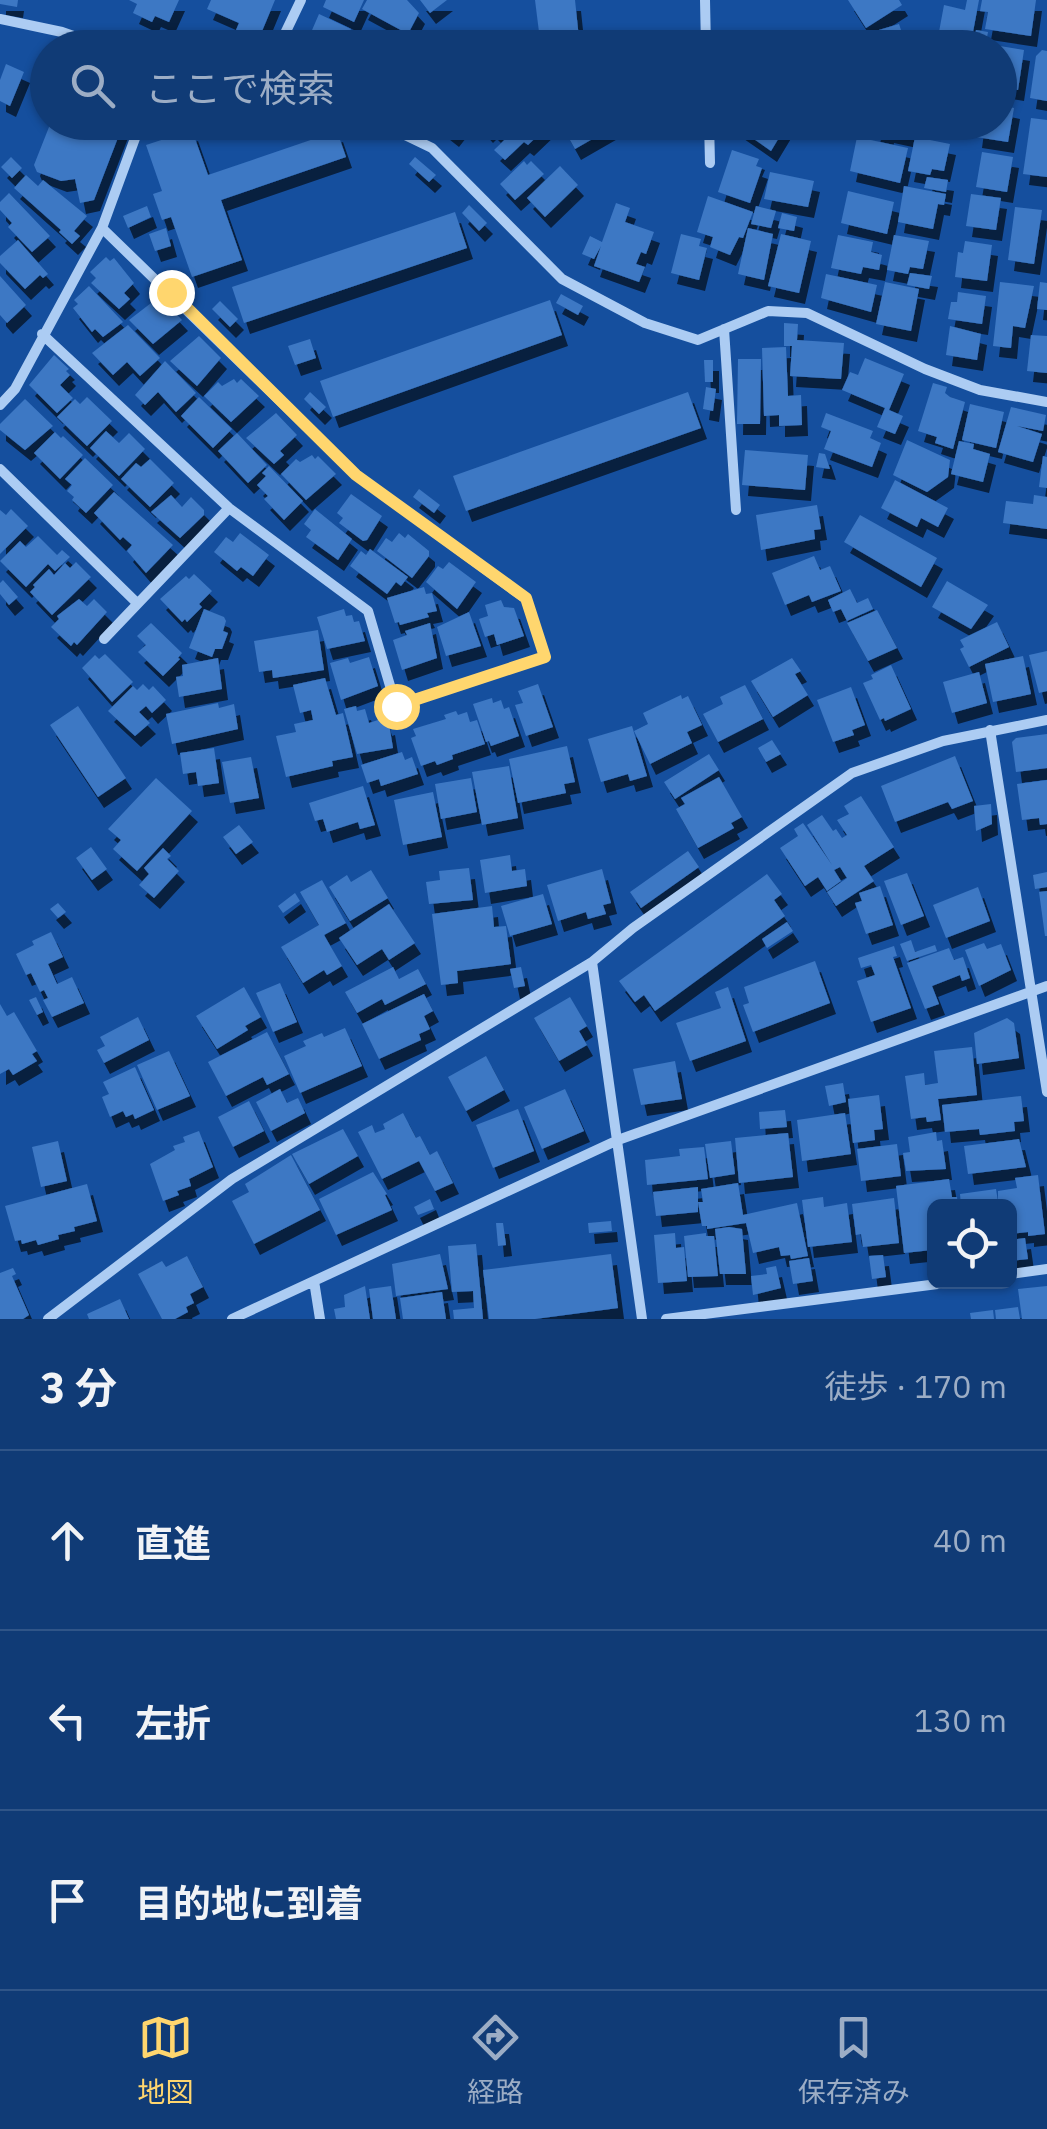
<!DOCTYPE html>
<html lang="ja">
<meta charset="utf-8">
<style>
:root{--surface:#103b76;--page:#1e467e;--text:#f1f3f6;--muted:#9cadc5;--line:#305588;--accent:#ffd66e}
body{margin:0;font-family:"IBM Plex Sans","Noto Sans JP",sans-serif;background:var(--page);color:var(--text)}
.controls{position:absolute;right:30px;bottom:30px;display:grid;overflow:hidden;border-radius:15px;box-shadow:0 2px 8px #0004}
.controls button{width:90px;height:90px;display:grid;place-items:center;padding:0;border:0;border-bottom:2px solid var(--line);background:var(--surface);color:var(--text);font:50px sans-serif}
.stop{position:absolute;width:30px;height:30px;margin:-22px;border:8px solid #ffd66e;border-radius:50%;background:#fff}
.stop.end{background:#ffd66e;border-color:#fff;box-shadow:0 2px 10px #0008}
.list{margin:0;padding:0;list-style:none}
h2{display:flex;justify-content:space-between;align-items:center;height:130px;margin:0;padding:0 40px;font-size:42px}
h2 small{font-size:32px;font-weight:400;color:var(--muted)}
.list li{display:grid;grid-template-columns:65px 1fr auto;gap:30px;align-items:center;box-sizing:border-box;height:180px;padding:0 40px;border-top:2px solid var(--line)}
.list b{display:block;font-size:38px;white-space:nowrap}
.list em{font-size:32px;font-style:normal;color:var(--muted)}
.icon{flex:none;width:55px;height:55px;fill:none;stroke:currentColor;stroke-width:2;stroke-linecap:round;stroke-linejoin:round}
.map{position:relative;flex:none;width:1047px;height:1319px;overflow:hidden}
.search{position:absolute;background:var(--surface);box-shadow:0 2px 8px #0004;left:30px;right:30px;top:30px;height:110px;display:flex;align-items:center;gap:25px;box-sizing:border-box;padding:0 35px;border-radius:55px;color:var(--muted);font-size:38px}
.sheet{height:670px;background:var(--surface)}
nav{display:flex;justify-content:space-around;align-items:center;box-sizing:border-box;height:140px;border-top:2px solid var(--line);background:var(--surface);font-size:28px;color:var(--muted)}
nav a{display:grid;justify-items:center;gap:5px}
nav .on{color:var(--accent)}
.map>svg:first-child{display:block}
</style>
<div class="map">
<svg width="1047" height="1319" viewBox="0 0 1047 1319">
<defs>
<filter id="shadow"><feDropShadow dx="6" dy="11" stdDeviation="0" flood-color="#0009"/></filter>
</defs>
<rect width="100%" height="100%" fill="#154f9e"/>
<path fill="#3d78c4" filter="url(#shadow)" d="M0,0H18L17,7L0,4Z
M129,0H179L169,22L155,16L152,22L133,13L137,4Z
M211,0H275L255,48L230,44L239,23L207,9Z
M326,0H364L354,22L323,7Z
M367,0H407L419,13L408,34L362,9Z
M420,0H447L430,13Z
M535,0H575L580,48H541Z
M848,0H899L902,5L866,28Z
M967,0H979L970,48H936L944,5L965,10Z
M982,0H1036L1031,36L985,29L988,12L980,11Z
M319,14L351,29L343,48H313L306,44Z
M899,24L907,48H866L862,35Z
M976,30L988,32L985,48H972Z
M410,35L430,48H402Z
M1000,46L1024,50L1018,90L1000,87Z
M1042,50L1047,51V101L1030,98L1036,56Z
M6,64L24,72L10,106L0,101V80Z
M1000,105L1014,108L1008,142L976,137L978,122H1000Z
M1031,118L1047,120V177L1023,174Z
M51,122H124L94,200L80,203L75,179L61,181L37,172L34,165Z
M441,122H464L453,136L439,125Z
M478,122H507L496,133L491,128L487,132Z
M523,122H552L528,145L524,142L505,160L494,150Z
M560,122H622L575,149Z
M741,122H780L786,126L771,151L738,128Z
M868,122H914L911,137L888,132L887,137L874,134L875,128L867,127Z
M192,130L208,175L337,131L346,157L221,200L242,260L192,277L171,217L162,220L153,194L162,191L146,145Z
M857,137L908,148L900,183L850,171Z
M915,137L950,144L944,171L932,169L930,175L908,171Z
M732,150L759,159L756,166L762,168L750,203L718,192Z
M982,152L1013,157L1007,192L976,187Z
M11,157L22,168L12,178L1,167Z
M415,157L436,175L429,182L409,164Z
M524,161L527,165L531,161L544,174L515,200L500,184Z
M560,166L578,185L545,217L527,198Z
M770,172L814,181L808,207L764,199Z
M26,175L38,186L43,180L87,216L74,231L80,236L72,244L59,232L61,230L14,188Z
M927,177L948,180L946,192L924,188Z
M904,186L946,194L944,205L938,204L933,229L898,222Z
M848,191L894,202L887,234L841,223Z
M9,193L50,236L32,252L8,227L12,223L0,210V202Z
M971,194L1001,198L996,230L966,226Z
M708,196L753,212L743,238L739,237L730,255L710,247L713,237L697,232Z
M616,203L630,208L625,222L654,232L646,254L641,252L636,264L645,267L639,282L594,266L601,246L594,259L582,254L590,236L602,242Z
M469,205L487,223L479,231L462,213Z
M147,206L151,217L128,228L123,216Z
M756,206L776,211L771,228L751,224Z
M1015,207L1042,210L1034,264L1008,260Z
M455,212L467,248L244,323L232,287Z
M782,213L797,217L794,231L778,228Z
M166,228L171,246L155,251L149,234Z
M748,228L773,234L764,280L738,274Z
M681,234L701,239L699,246L707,248L699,280L671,273Z
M781,234L811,241L799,293L768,286Z
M838,235L873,242L871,252L882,255L879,270L863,267L861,274L831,268Z
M894,235L929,241L923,269L910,267L908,274L887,270Z
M18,240L48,274L43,278L40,275L25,289L0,263V256Z
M965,241L992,245L987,281L955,277L958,252L963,253Z
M106,257L110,261L114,258L134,283L124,293L130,299L119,309L91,283L96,278L90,272Z
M910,273L932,276L929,289L907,285Z
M826,274L877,285L871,312L821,298Z
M0,276L26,305L7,323L0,315Z
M885,282L919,289L911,331L876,324Z
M1000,282L1034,286L1025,328L1013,326L1011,348L993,346Z
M1040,282L1047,283V310L1037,309Z
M89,286L123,322L103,337L95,329L92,332L73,308L78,304L74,300Z
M958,292L986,296L982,324L948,319L951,302H957Z
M561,294L583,306L578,315L556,303Z
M155,300L160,305L164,301L182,320L153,344L129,320Z
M550,300L562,335L333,417L320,381Z
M220,301L238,319L230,327L212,309Z
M784,323L798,324L797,340L844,343L841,379L790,376L792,346H784Z
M128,325L160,358L140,376L127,362L113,375L92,353Z
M950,326L981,334L977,360L946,355Z
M1031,335L1047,336V373L1027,371Z
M199,336L221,358L197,386L170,361Z
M310,339L316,358L295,365L288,346Z
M786,347L788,396L801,395L802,425L779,426V415L764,416L762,348Z
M54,355L69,369L66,371L70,375L60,385L73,398L57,413L29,385Z
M865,358L904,374L889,410L903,416L895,434L877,427L885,408L842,390L850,372L858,375Z
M738,359H761L760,424H737Z
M704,360H713V382H705Z
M165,361L196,393L176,412L158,392L145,405L135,395Z
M234,379L237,383L241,379L259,396L231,422L204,396L218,382L222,386Z
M933,383L947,387L945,393L950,397L965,402L953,449L935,443L937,437L918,431Z
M706,387L716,389L713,411L703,409Z
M310,392L326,407L319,414L304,399Z
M688,392L701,428L466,511L453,476Z
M87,397L112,421L87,446L57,417L75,399L80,404Z
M199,397L232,429L213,448L181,416Z
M25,399L53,426L25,450L0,430V424Z
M970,404L1004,412L996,448L962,440Z
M1011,407L1046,415L1043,431L1017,426L1042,434L1033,462L998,452Z
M276,413L297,435L280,451L284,455L274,464L246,438Z
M826,413L873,431L870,438L881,443L872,467L824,449L831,431L821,427Z
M106,431L119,443L129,433L145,449L119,476L90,448Z
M55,432L61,438L63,436L83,455L60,479L34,453Z
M237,433L267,465L248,483L218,451Z
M907,440L950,460L948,477L927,492L893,475Z
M959,441L974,444L973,449L990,454L983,482L951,474Z
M745,450L808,455L805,490L742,485Z
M819,453L825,454L830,469L816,467Z
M312,455L315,459L318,456L336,474L306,500L281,474L296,459L300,462Z
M1043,456L1047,457V488L1039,487Z
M85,458L113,485L86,513L72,500L74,497L67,491L72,485L65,479Z
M150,459L174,483L150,507L121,479L136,463L141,467Z
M269,466L303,501L284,520L264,499L268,496L257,485L266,476L262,473Z
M895,480L948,508L938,527L921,518L917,527L881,508Z
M419,489L440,505L434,513L413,497Z
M114,492L173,545L146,573L127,551L132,545L123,537L120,540L94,513Z
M351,494L382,516L367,540L363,541L339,523L343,518L337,513Z
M171,495L182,507L191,497L204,510V515L180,538L151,512Z
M1034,495L1047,497V529L1003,523L1006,501L1033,504Z
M817,505L821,529L814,530L815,539L761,550L756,515Z
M11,509L28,526L0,554V510L6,515Z
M315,509L352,539L338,560L306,537L311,530L304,524Z
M860,515L937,558L921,587L844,542Z
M240,533L269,555L253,576L241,567L237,571L214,552L226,537L233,542Z
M399,533L405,538L408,534L429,551V556L412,578L377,551L386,538L392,542Z
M38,536L57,555L62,550L70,557L55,571L48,564L26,587L0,561L20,541L26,547Z
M370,549L408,577L401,586L396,582L387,594L350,566L361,551L366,555Z
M814,556L820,570L830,566L841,591L812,602L809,595L785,605L772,573Z
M76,562L91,577L52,615L30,592L35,587L33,585L49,569L54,575L65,563L70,568Z
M449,562L476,582L457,609L426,582L438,566L443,569Z
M194,574L212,591L199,604L202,607L187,622L185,619L182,622L160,599L186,576L189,579Z
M3,580L18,597L9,605L0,594V583Z
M947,581L988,605L971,629L932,607Z
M424,587L426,594L432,593L437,611L427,613L429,617L400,625L399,622L395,623L387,598Z
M850,589L857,603L868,598L873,609L847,621L841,609L833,612L828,600Z
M79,599L87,606L94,599L107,612L77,645L74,642L71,646L51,627L59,619L57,616Z
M501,600L504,607L514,608L524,636L497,645L494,634L485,637L479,619L488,616L485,605Z
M204,609L224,617L226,621L223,631L228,633L222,649H215L212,657L189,648Z
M344,609L346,616L352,615L354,622L359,621L365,641L327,649L317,617Z
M877,610L897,648L868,661L847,623Z
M469,612L481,646L446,656L437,627Z
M997,622L1009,647L969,667L960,649L964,647L960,640Z
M151,623L182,653L178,658L180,659L163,676L138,652L146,645L137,636Z
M430,623L437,658L402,670L393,640L407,635L405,631Z
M318,630L324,670L273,678L272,670L259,672L254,641Z
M1047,651V691L1039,693L1029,655Z
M105,654L133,682L112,702L82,668L95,655L99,659Z
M1023,656L1031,694L993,702L985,664Z
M369,657L378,686L341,700L330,663L348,658L350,663Z
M218,658L222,689L179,697L176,677L183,676L182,665Z
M792,658L801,671L795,674L808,695L773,717L751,681Z
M891,665L911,709L885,721L884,718L880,720L863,683L873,679L871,675Z
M979,672L987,703L952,713L943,682Z
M325,678L336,715L343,713L353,757L332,761L333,766L286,777L276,736L296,732L294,724L313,720L311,710L300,713L293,685Z
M143,684L149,690L153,686L166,700L152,713L146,706L139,712L150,723L135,736L108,711L133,686L137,690Z
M538,684L553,727L526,736L515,705L523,703L518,691Z
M745,685L763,719L718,742L703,714L723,704L720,697Z
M851,687L865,725L852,730L854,735L833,742L817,700Z
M681,695L682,699L688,696L702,725L687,732L692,743L650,764L634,731L648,724L643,713Z
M492,698L493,703L501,700L504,709L509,707L519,736L491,746L489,741L486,742L473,704Z
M218,703L219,708L234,704L238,729L172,744L166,714Z
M78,706L126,778L98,797L50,725Z
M356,706L357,711L365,709L369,723L384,718L386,725L389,724L393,748L357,754L344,709Z
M456,711L458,715L467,712L470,722L477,720L485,744L452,755L453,759L437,765L435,761L421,766L411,738L416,736L413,729L446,719L444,715Z
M632,726L647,776L630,781L628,774L601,782L588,739Z
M1047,734V768L1016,772L1012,742L1016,738Z
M772,740L781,754L766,762L758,748Z
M567,746L575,782L564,784L566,793L518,803L509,759Z
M214,748L219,783L198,786L196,772L183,774L180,753Z
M402,752L405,760L412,757L418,774L381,786L379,779L367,783L361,765Z
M709,754L719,770L675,799L664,782Z
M955,756L973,801L952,809L948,802L895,822L881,786Z
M251,757L259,798L230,803L222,762Z
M509,766L518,818L482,825L472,772Z
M719,777L742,817L731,823L734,828L698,848L676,809L685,804L681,798Z
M156,778L192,811L137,871L113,849L121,840L108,829Z
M471,778L477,812L441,819L435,784Z
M1047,780V824L1040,825L1039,818L1022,820L1017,784Z
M363,786L375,825L360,829L358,822L327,832L323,819L315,821L309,803Z
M433,792L442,837L403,845L394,800Z
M861,796L894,847L864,866L874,881L836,906L827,892L847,878L840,867L834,870L841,881L827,891L818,877L805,886L780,848L798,836L794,829L803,823L832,865L807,825L822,815L833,831L836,829L842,838L847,835L837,820L849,814L844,806Z
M991,804L992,824L976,831L974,806Z
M239,825L253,842L236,854L223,837Z
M91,847L107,869L92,880L76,858Z
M163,848L171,856L167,859L179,871L154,898L139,885L149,874L144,868Z
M688,851L699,867L641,908L630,892Z
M510,855L512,871L525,869L527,886L485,893L480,860Z
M469,868L473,900L429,904L426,882L440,880L439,871Z
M602,869L611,903L603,905L606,914L588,919L586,912L558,921L547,885Z
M371,870L388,898L350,921L329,887L347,875L351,882Z
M1047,872V887L1035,889L1033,875Z
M907,873L924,916L901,925L884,881Z
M767,874L782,894L774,900L785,916L655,1011L644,995L635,1002L619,981Z
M322,880L346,923L324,935L342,966L327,975L324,970L303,983L281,947L319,925L300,892Z
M880,886L893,925L866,934L855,903L862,901L859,893Z
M978,887L990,921L946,938L933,905Z
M1047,891V936H1045L1039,892Z
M295,893L300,901L283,913L278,906Z
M543,894L552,924L510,936L501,906Z
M58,903L66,912L58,918L50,909Z
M389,904L415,943L389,960L382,949L357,965L339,938Z
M492,906L494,927L506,926L511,964L457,971L458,983L441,985L432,914Z
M787,922L793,931L767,948L762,939Z
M51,932L63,957L48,964L57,984L72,977L84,1003L52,1017L43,1000L48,998L44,990L40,992L31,973L26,975L16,954L34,945L32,941Z
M911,940L915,952L935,945L937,951L907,961L900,944Z
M984,943L987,949L1001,944L1011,970L979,986L965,950Z
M894,946L897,956L893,957L911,1008L871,1022L857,981L875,975L871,965L861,968L858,958Z
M949,948L954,960L963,957L970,978L962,981L960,975L932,986L939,1004L925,1009L907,963Z
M815,961L830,1003L753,1032L743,1005L749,1003L744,987Z
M393,967L399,979L418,969L426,984L385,1005L382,999L357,1013L345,992Z
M521,967L525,986L514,988L510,969Z
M280,983L297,1022L273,1032L256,993Z
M244,987L261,1017L245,1026L248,1030L217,1049L196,1016Z
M728,987L746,1041L690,1061L676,1023L721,1008L715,992Z
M424,994L433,1011L424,1016L430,1029L419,1034L421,1040L379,1059L362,1024Z
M36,997L43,1012L37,1015L29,1000Z
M570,997L587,1026L579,1031L587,1045L559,1061L534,1018Z
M0,1004L7,1016L14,1012L37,1051L32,1054L37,1061L13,1075L9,1069L0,1074Z
M138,1017L149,1040L104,1063L97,1050L105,1046L100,1037Z
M1007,1018L1014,1023L1019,1058L977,1064L974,1033Z
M345,1028L362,1066L300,1093L284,1056L306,1046L303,1041L322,1033L324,1037Z
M267,1032L289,1074L267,1085L263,1077L226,1096L208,1062Z
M972,1047L977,1095L938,1099L941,1120L927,1122L926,1117L911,1119L905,1076L924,1073L925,1085L938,1083L934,1051Z
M169,1051L190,1096L157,1110L137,1065Z
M486,1056L504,1090L466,1111L448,1077Z
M675,1061L682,1099L641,1105L633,1069Z
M135,1067L154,1110L135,1119L133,1114L126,1117L123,1111L110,1117L102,1097L109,1094L103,1082Z
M843,1083L846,1102L829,1106L825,1086Z
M280,1089L287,1103L298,1098L305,1113L271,1131L256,1102Z
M565,1089L584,1131L542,1149L524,1107Z
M879,1095L883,1129L874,1130L875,1140L853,1143L848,1099Z
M1021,1096L1024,1121L1014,1122L1015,1131L980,1135L979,1129L945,1132L942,1105Z
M249,1101L264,1131L233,1147L218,1117Z
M518,1109L534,1151L493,1168L476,1125Z
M785,1110L787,1127L760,1129L759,1112Z
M403,1113L416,1138L420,1136L430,1155L437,1151L453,1183L435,1191L419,1161L382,1179L358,1132L372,1125L375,1133L385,1129L383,1124Z
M845,1113L851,1154L802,1161L797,1120Z
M343,1129L358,1156L309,1184L292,1154Z
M199,1131L213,1167L189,1179L191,1186L177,1191L179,1195L163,1201L150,1164L175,1150L173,1146L185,1142L183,1137Z
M936,1132L937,1141L942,1140L946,1169L906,1171L903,1153L910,1152L908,1137Z
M788,1133L793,1177L739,1183L735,1138Z
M1019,1139L1026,1167L968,1174L964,1146Z
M58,1141L67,1181L41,1187L32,1147Z
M731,1141L735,1174L710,1178L705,1144Z
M897,1144L901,1176L861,1181L857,1149Z
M704,1147L708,1179L647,1185L645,1160L680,1156L679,1149Z
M291,1155L320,1210L254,1244L232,1201L249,1192L245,1184Z
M373,1172L387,1194L385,1195L392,1210L336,1235L319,1199Z
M1038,1175L1045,1234L1028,1236V1232L1010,1234V1206H961L960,1194L996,1189L998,1202V1191L1017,1188L1015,1178Z
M949,1179L952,1197H957L958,1206H934V1221H928L932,1250L904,1253L896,1186Z
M738,1183L743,1215L797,1203L808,1256L791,1259L790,1255L781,1256L779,1247L753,1253L746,1223L707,1229V1226H702L698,1202H703L701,1189Z
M87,1184L97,1221L74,1227L75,1231L58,1235L59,1239L38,1245L36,1240L22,1244L21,1240L15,1241L5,1206Z
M698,1187V1212L656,1216L653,1192Z
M823,1197L824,1207L847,1203L852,1242L808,1247L802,1200Z
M894,1198L899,1243L863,1247L861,1234L856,1235L852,1204Z
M430,1199L434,1209L418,1215L414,1207Z
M611,1221L612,1231L589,1233L588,1223Z
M496,1223H503L506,1245L498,1246Z
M729,1227L742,1229L746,1274H720L715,1229Z
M675,1233L676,1248L684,1247L687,1281L658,1283L654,1235Z
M706,1233V1236H714L718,1276L688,1277L684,1236Z
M1025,1238L1028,1259L1010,1261V1240Z
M476,1244L483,1319H454L453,1310L474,1308L473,1291L452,1292L448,1246Z
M440,1254L448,1289L396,1296L392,1264Z
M611,1254L618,1308L535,1319H489L483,1270Z
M883,1255L886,1277L872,1279L869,1256Z
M187,1256L203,1287L190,1294L194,1303L186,1307L188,1312L175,1319H162L138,1274L162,1261L166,1267Z
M809,1258L813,1281L793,1284L789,1261Z
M776,1266L781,1288L753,1295L751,1276L767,1274L766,1268Z
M13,1268L16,1274L12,1276L29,1315L23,1319H0V1273Z
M365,1286L370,1319H336L334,1309L345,1307L344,1295Z
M391,1286L396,1319H373L369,1289Z
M1047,1286V1319H1022L1018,1289Z
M442,1292L446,1319H403L400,1298Z
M120,1299L129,1319H89L87,1314Z
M1018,1307L1020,1319H996L995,1310Z
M993,1310L994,1319H971L970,1313Z"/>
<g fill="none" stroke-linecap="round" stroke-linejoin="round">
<path stroke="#acccf3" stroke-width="10" d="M705,0L706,48
M0,19L62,32L108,48
M278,48L301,0
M378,122L432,148L562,279L645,323L698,340L768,311L807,313L925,369L980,390L1047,402
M709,122L710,163
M724,329L736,510
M42,334L229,508L368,611L396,706L545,657L526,599L356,475L102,228
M0,405L15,389L102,228L141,122
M0,469L137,603
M104,639L229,508
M990,730L1047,1092
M592,962L642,1319
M1010,1274L1047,1269
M314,1281L320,1319
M48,1319L232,1179L592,962L633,928L852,773L943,741L1047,720
M232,1319L618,1140L1047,986
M666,1319L953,1282"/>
</g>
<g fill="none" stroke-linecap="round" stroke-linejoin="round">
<path stroke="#ffd66e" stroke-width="12" d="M171,292L356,475L526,598L545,657L396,706"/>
</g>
</svg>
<div class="controls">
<button><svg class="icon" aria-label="locate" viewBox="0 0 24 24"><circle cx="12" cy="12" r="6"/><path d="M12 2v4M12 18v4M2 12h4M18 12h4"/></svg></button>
</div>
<div class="stop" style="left:396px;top:706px"></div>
<div class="stop end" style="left:171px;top:292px"></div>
<div class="search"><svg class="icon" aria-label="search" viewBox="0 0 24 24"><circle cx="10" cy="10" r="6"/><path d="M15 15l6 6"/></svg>ここで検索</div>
</div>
<section class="sheet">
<h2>3 分<small>徒歩 · 170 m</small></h2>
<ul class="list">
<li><svg class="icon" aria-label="ahead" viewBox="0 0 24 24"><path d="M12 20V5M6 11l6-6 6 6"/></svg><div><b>直進</b></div><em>40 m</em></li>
<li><svg class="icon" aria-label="left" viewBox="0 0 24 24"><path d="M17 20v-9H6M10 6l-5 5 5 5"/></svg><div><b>左折</b></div><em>130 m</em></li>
<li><svg class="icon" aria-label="arrive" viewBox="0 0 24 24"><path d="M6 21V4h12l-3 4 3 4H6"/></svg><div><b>目的地に到着</b></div></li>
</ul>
</section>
<nav>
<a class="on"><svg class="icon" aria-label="map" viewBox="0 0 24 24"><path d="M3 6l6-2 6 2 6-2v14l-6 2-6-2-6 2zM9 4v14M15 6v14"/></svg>地図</a>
<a><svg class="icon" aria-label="directions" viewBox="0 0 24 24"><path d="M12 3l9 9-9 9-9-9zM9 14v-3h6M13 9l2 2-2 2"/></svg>経路</a>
<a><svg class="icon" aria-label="saved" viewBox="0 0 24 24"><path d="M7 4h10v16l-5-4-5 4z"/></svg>保存済み</a>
</nav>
